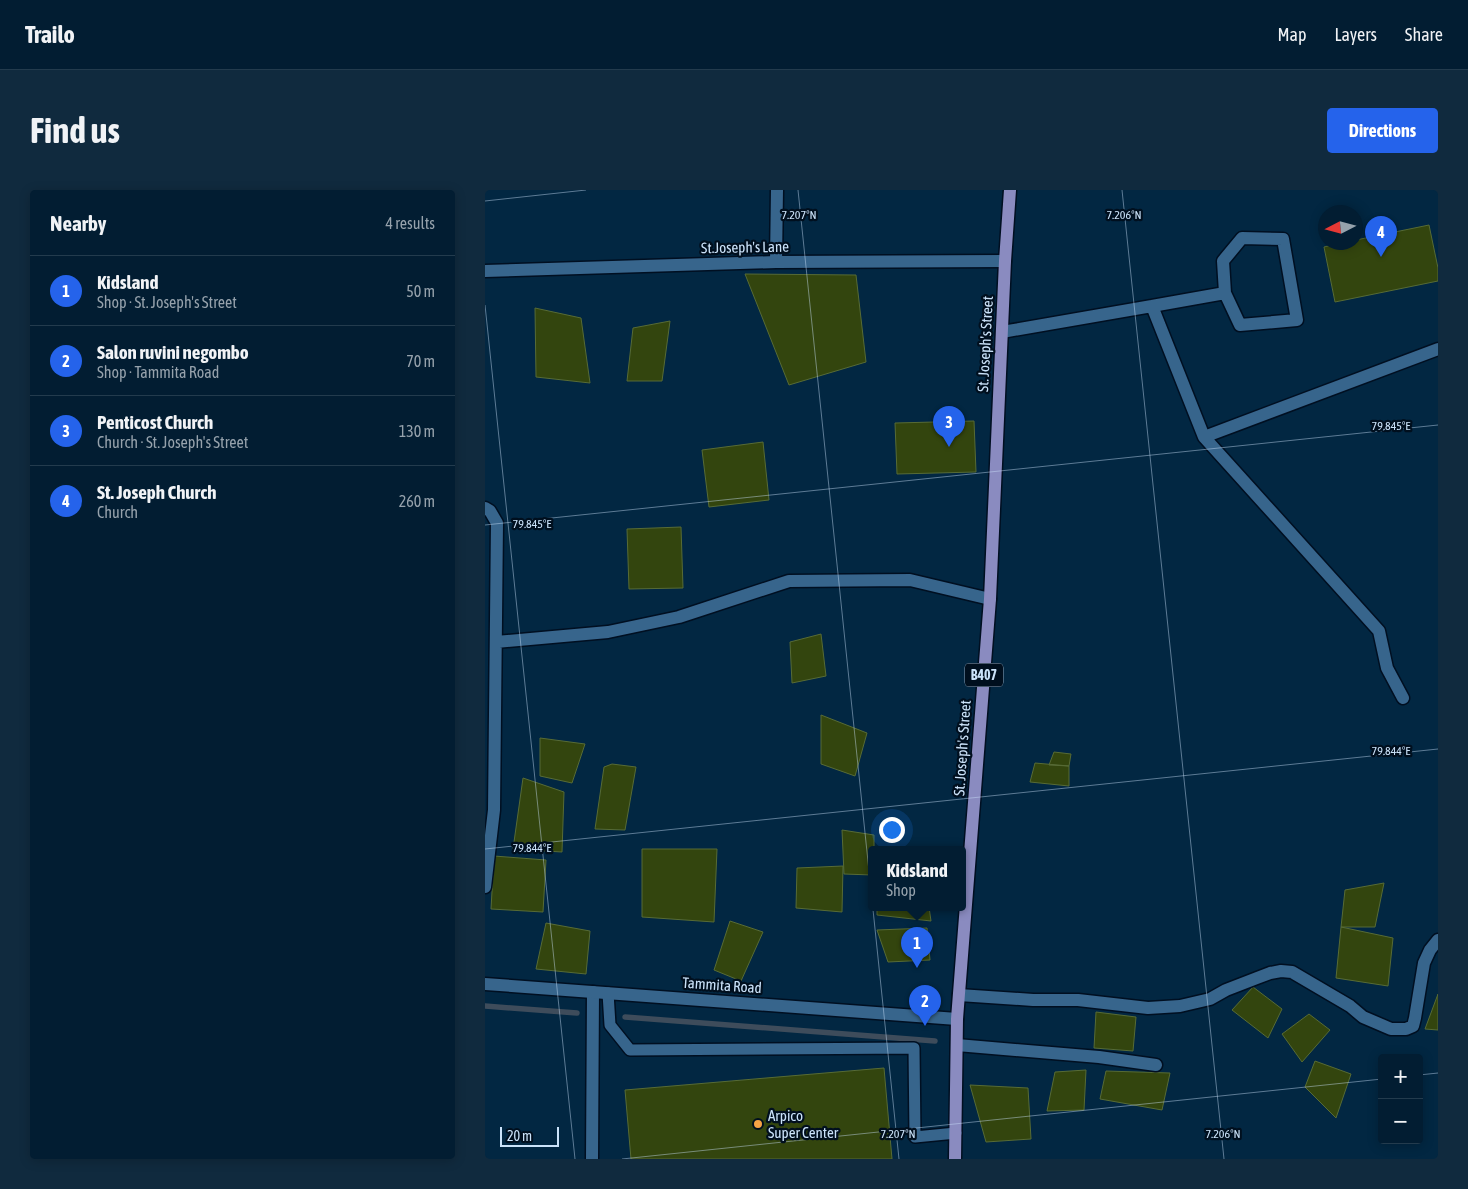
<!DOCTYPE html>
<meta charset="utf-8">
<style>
:root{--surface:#021d32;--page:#102a3e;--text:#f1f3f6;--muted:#96a2ac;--line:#233b4d;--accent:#2563eb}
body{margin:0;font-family:"Asap Condensed",sans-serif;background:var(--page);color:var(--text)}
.controls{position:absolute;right:15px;bottom:15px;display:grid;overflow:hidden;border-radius:5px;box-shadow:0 2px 12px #0003}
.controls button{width:45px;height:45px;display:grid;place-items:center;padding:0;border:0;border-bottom:1px solid var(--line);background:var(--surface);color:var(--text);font:25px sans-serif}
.compass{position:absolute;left:833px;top:15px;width:45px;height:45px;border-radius:50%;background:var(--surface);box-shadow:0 2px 12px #0003;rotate:264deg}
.scale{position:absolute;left:15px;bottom:12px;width:59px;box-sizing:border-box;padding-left:5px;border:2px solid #cbe3fa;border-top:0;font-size:14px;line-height:18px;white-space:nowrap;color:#cbe3fa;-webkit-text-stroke:4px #000f1e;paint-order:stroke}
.you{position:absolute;left:406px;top:639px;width:18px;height:18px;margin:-12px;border:4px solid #fff;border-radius:50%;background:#1a73e8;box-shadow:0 0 0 8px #1a73e833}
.badge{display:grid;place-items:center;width:32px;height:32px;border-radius:50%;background:var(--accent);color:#fff;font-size:16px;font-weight:700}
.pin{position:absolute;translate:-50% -41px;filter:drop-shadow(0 1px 2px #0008)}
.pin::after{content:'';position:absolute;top:26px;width:18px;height:15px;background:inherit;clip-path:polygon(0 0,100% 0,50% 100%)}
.popup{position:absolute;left:383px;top:656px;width:98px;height:65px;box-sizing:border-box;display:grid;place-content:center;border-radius:5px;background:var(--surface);filter:drop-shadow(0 1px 4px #0005);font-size:16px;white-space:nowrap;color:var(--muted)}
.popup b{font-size:19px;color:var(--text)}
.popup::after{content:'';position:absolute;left:50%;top:100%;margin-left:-10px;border:10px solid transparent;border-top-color:var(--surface)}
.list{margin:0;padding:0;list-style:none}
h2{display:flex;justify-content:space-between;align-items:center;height:65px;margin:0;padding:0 20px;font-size:21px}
h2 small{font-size:16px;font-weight:400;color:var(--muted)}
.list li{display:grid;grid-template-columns:32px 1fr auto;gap:15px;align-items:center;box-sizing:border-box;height:70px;padding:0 20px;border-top:1px solid var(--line)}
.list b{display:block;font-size:19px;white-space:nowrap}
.list p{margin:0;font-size:16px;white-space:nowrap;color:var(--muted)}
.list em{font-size:16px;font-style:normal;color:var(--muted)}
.map{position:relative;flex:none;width:953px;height:969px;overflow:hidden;border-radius:5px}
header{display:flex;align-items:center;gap:30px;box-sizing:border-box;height:70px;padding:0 25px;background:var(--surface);border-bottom:1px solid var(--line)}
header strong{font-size:24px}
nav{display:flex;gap:28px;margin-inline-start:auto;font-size:18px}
.intro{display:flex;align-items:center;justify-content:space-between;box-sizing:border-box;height:120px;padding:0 30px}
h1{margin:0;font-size:35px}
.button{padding:12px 22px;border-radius:5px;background:var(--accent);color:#fff;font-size:18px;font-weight:700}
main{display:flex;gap:30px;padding:0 30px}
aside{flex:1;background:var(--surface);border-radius:5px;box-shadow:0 2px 12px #0003}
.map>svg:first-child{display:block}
</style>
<header>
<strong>Trailo</strong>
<nav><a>Map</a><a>Layers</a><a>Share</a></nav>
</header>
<div class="intro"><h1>Find us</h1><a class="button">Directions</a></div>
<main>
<aside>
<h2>Nearby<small>4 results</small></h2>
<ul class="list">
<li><span class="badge">1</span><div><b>Kidsland</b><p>Shop · St. Joseph's Street</p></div><em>50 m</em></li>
<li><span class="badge">2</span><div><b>Salon ruvini negombo</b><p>Shop · Tammita Road</p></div><em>70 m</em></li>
<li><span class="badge">3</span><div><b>Penticost Church</b><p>Church · St. Joseph's Street</p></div><em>130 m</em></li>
<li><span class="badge">4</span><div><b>St. Joseph Church</b><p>Church</p></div><em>260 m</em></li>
</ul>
</aside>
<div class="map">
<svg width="953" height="969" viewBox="0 0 953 969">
<rect width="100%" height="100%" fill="#022742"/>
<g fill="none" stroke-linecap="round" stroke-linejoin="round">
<path stroke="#3e4c5b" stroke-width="5.5" d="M0,816L92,823
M140,827L450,851"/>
</g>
<path fill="#33450e" stroke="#576b36" d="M944,35L953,78V91L850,112L839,57L859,52H871V50Z
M260,84L371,85L381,172L304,195Z
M50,118L96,128L105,193L51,187Z
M185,131L177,191H142L148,138Z
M489,231L491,282L412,284L410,233Z
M278,252L284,310L224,317L217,260Z
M196,337L198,398L144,399L142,339Z
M336,444L341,486L307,493L305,452Z
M336,525L382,543L370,586L336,574Z
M55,548L100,554L87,593L55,586Z
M569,562L586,564L584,576L564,575Z
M550,573L584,576V596L545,592Z
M127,574L151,577L140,640L110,639L119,577Z
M38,588L79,602L77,662L28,659Z
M357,640L389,645V659H387V685L359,684Z
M157,659H232L229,732L157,727Z
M9,666L61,670L58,722L6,719Z
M358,676L357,722L311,718L312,678Z
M899,693L890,737H856L860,700Z
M392,717H444L446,731L392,725Z
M245,731L278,742L256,791L229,780Z
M61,733L105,741L101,784L51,779Z
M856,737L908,748L903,796L851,788Z
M442,738L445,770L403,772L392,740Z
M768,797L797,819L783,848L747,820Z
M953,804V840L940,839Z
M611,822L651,827L648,861L609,858Z
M824,824L845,840L817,872L797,844Z
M830,871L866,884L851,928L820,897Z
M399,878L407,969H146L140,900Z
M601,880L599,920L562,921L570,882Z
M621,881L685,883L677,920L615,909Z
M485,895L543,898L546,949L501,952Z"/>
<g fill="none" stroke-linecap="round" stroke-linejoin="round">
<defs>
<path id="service" d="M123,803L125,835L145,860L429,858L430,947L471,943"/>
<path id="minor" d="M291,72L292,0
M0,81L291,72L520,71
M667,116L740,103L755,135L812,130L798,49L757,48L738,71L740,103
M517,142L667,116L719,247L953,159
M719,247L894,441L902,478L918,508
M0,318L5,321L12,333L9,620L0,697
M11,452L123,442L194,427L304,391L425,390L505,409
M474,805L548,810H593L663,818L695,816L725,809L741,800L772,788L785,783L796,781L807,782L865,816L878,827L906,839H921L928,836L930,828L939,773L945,760L953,750
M472,855L614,867L671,875
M107,969L108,802"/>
<path id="tertiary" d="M0,794L472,829"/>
<path id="primary" d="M470,969L472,829L505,409L520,71L525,0"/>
</defs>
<use href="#service" stroke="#000f21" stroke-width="14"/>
<use href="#minor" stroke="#000f21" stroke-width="15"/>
<use href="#tertiary" stroke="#000f21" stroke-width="15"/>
<use href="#primary" stroke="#000f21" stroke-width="15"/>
<use href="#service" stroke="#37658c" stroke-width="11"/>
<use href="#minor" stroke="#37658c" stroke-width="12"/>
<use href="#tertiary" stroke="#37658c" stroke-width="12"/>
<use href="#primary" stroke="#8a8bc0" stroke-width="12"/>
</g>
<path fill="none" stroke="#cbe3fa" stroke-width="1" stroke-opacity="0.45" d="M313,0L414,969M637,0L739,969M0,11L101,0M0,115L90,969M0,335L953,235M0,659L953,559M934,885L953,883M137,969L897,889"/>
<circle fill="#f5a345" stroke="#000f1e" stroke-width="2" cx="273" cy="934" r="5"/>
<g text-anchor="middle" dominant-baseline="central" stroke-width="4.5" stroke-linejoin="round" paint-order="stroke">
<rect fill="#000f1e" stroke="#8ea3b8" stroke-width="1" x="480" y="473.5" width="38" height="23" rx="4"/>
<g font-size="14" font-weight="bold" fill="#cbe3fa">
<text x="499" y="485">B407</text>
</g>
<g font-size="15" fill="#cbe3fa" stroke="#000f1e">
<text transform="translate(260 57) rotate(-1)">St.Joseph's Lane</text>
<text transform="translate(500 154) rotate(-87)">St. Joseph's Street</text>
<text transform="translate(477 558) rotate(-86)">St. Joseph's Street</text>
<text transform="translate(237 795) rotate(4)">Tammita Road</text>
</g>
<g font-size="15" fill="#cbe3fa" stroke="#000f1e" text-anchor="start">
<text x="283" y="925">Arpico<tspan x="283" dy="17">Super Center</tspan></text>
</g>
</g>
<g font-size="12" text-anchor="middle" fill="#cbe3fa" stroke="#000f1e" stroke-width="4.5" stroke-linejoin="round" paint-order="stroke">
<text x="314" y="29">7.207°N</text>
<text x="639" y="29">7.206°N</text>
<text x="906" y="240">79.845°E</text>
<text x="47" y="338">79.845°E</text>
<text x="906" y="565">79.844°E</text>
<text x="47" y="662">79.844°E</text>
<text x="413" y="948">7.207°N</text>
<text x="738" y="948">7.206°N</text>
</g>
</svg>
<div class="controls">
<button>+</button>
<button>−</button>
</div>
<svg class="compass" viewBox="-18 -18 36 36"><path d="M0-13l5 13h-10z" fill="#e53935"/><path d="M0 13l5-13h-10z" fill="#96a2ac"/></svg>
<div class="scale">20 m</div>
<div class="you"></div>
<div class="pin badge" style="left:432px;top:778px">1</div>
<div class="popup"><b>Kidsland</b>Shop</div>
<div class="pin badge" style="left:440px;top:836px">2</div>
<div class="pin badge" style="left:464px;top:257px">3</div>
<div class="pin badge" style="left:896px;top:67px">4</div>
</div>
</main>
